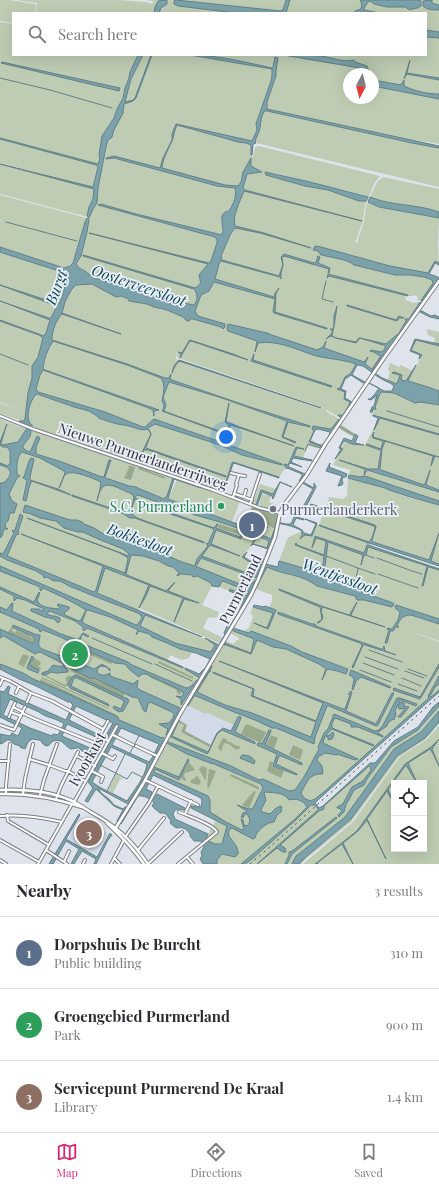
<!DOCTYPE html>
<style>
:root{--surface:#fff;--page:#f2f2f3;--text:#2b2b33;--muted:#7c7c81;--line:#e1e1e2;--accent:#db2777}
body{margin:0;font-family:"Playfair Display",serif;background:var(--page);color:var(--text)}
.controls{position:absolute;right:12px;bottom:12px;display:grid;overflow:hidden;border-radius:0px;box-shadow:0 4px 16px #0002}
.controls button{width:36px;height:36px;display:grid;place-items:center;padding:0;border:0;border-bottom:1px solid var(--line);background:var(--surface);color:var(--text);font:20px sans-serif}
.compass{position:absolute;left:343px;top:68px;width:36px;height:36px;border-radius:50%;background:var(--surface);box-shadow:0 4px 16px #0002;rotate:187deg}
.you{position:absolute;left:226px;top:437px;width:14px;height:14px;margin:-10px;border:3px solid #fff;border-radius:50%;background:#1a73e8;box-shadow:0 0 0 6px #1a73e833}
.badge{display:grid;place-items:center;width:26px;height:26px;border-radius:50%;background:var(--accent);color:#fff;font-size:13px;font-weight:700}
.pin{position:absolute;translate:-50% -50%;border:2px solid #fff;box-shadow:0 1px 4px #0006}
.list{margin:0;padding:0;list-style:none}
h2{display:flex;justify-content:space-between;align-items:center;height:52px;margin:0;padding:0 16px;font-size:17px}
h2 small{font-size:13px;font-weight:400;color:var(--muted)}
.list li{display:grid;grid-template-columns:26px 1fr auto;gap:12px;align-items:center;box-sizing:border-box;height:72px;padding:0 16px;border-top:1px solid var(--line)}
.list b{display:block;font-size:15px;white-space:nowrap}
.list p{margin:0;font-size:13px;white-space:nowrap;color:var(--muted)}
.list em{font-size:13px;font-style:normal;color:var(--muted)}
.icon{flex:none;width:22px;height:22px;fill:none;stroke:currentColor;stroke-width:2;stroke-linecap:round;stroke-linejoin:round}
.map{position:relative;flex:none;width:439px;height:864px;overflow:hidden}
.search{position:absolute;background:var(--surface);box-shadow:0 4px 16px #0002;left:12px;right:12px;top:12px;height:44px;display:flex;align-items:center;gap:10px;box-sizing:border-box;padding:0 14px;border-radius:0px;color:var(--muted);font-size:15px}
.sheet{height:268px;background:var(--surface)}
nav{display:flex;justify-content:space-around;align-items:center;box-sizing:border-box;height:56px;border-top:1px solid var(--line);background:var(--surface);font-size:11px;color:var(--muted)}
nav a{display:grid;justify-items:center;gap:2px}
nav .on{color:var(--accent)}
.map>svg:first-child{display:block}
</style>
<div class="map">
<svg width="439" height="864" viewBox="0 0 439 864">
<rect width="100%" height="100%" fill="#dee3ec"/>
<path fill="#d2d9e9" d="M187,706L205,714L206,713L234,725L231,731L217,733L211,745L184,731L187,725L179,720V718Z
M81,817L108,833L96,854L68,839Z"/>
<path fill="#bdccb3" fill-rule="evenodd" d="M0,0H10L35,4L36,6L35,13H13V23L0,21Z
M15,0H119L146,2L152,4L153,1L146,0H162L155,7L154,13H36L37,3Z
M167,0H439V144L415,140V141L267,109V102L276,76V71L278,58L274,59L271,81L256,124L257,130L251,142L177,124L172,133V140L163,158L160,168L114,156L110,158H114L217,186L235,188C238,198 231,209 223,213L221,222L223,232L221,235L136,214L101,204H99L122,212L215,237C215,238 216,239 217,240C218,244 212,260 209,264L118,240L208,264L199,275C201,282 201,283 195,288L184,286C193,289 195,288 198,298L194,305L168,300L143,293L141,291L135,289L121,286L94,278L85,272L78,268L76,264L81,256L89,219L98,198V188L106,147L113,135L119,119L123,113L125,97L131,79L143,55H426V13H159C161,8 167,6 167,0ZM349,74H373V98H349Z
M0,22L13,24V55H138L130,72L129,78L125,88L123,98L117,109L114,118L106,131L101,150L99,155L100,159L98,164L0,138ZM2,63L119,88V90Z
M264,111H267L412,143L439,148V187L256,143L255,140L260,127V121Z
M177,125L224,138L238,142L245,143L251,145L252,157L253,156L255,147L259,146L380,176L375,182L365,206L363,221L355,243H357L364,221L366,207L368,202L379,207L439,218L438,245L439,263L435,261L428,274L390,266L317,246L314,250L319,252L321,255C325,255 327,257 331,257C339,259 348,260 354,265L395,275H411L424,277L432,280L433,283L421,301L417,300L418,297L414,295L413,296H408L407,295L329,275L328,276L405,295L406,300L413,303L420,302L409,319H405L407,321L406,323C400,331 393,342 383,345L385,349L381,352L374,351L382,357L380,358L372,369L365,364L367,358L365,362H362L323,348L325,343L323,347L317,350L268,333L228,325V331L257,341L255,351L258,342C278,340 295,349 313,355C327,359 342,359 356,364L351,373L343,380L340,388L337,389L345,392L344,399L350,402L349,404L343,415L338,414L342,418L349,407L342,419L325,409L327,412L341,420L335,428L340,420L339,419L332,428L330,429L314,426V431L310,440L312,441L314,440V442L320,444L321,443L324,444L321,449L308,446L303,458L294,457L298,448L296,447L287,465H285L286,467L279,477L234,463L224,493L162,470L39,429C37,428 32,426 30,424C25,418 31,398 37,394L74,407L89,411L97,416L99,418C107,421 115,424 123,425C131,425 139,432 148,429L151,434L148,429L155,424H158L220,445L242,455L264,461H268L282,465V464L154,419L145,427H143L105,412L38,392L36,389L40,375L43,370L146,407L152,410L155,416L154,411H159L146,405L45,370L43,368V366L53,341L127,365L161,378C168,387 160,393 162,401C162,403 164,405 164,407L162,411L190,422L164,411L166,405L163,397L169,382L219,397V396L172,380L170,379V376L168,378H165L127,364L52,340C52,331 56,320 62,314L121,333L62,313L65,302L72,289L76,285L92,284L116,297L121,296L129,301L147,304L163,310H167L186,319H193L221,327L225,324L198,316L195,311L201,295L209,291L214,282H219L275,299L273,312L274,313L327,329V328L274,312L276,293L278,288L275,293L274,297L216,280L215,278L219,264L221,261L280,277V279V273L279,276L222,260L221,256L231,233L235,228L260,233L311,248L264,233L235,226C232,215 240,202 244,191L347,217L245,190L243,188L247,174L262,172L251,166V158L243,172L241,182L238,186L225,185L162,168C163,158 168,150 172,141C174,136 174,131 177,125ZM267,172L363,195L366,201H359L328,190L283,180ZM284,254L314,263L316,262L318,257H320L318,263L329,268V273L328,272L329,269L284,256L282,257L283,264L281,257ZM347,305L396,320L399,317L403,318H399L397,321L347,306ZM190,340L233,354L248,360L191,341H189L180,358L182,354L177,352L176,355L178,358L312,404L323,408L321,409L309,405L178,361L180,360L176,359V352L182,354L189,341ZM250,407L310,426L306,427L288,421L283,437L295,443L282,437L287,421L250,408ZM151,434L146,447V448L226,476L148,450L144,449Z
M0,139L96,165L98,167L93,187L0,163Z
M0,164L94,189L93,199L89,207L87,216L88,217L0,194Z
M383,177L439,189V212C418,204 391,206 370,197L377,182Z
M0,195L87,218L85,222L77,251L72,264L64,268L0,247V221H2L0,220Z
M0,252C20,259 41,265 62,272C66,285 65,293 59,304L12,289L58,305L51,318L0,301Z
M0,302L48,319L50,320L46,333L44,336L0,320Z
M0,321L39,335L43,338L38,357L32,366V378L28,393L25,419L23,421L0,414V403L22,411L0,402Z
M427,329L439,332V344L434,343L435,338L428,335Z
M416,340L439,346V391L428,387L408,381L422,355L411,350Z
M390,363L399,367L401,365L413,371L406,381L401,380L402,375L393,373L400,375L398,384L390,381L388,379L390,372L388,370Z
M382,392L394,393L415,403L421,402L439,405V434L380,418L439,435V457L373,437V435L372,436L373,438L383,441L382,446L385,441L433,456L431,466L435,456L439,457V490L426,485L428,482L429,471L425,484L424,485L380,470V469L382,448L381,449L367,444L366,445L380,450L381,452L378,469H368L357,466L365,469V470H366L439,492V501L365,476L360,477L349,475L350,470L333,465L344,443L365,445L380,416L371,414L372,410L376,408L374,398L377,395L376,404L380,393Z
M0,419L23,428L13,422L27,428L18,442L4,445L1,443L8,424L0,442Z
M28,428L39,433L174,478L167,501L245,528L244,530L259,536L267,525L275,530L269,549L253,544L242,557L248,561L256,565V580H255L249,590L250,592L248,598L219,587L221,583L223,580L131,550L135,555L143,556L159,561L168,566L173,567L181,574L197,576L211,583L212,586L202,605L219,612L217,617L213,618L211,617L208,618L203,628L223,638L219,643L139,608L138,611L201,638H205L215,644L211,652L175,643L140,626L144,616L138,628L117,620L180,649L192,652L189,658L182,660L170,655L168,660L199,674L200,678L198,680L196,685L166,734L169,735L179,718V720L170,736H171L178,723L184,725L181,732L209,747L208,753L216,735L223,729L232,733L238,717L234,725L207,713L205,714L187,705L226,641L233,644L237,640H239V638L230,633L231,630L255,639L251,653L225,644L250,654H251L256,640H258L273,647L286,649L319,664L326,669L322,680L327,669L346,674L347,668L302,652L291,646L267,637L244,631L249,628L253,616L250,613L253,607L273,613L267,629L276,610L269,608L272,601V595L256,589L267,567C282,575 302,574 317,586L355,596L358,600H364L392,607L300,567L279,561L288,537H289L302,531V535L301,538L302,539L305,535L312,536L315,526L317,524L319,525L325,509L374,526L375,528L370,542L367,541L320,525L369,542L372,546L439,568V620L396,606L395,608L399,611L400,613L398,620L392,630L388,628L389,630L385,643H387L390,631H393C398,623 401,615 411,615L439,624V641L402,628L439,642V664L420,697L394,688L420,698L439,666V691L305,811L243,864H213L208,842L206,839L208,834L216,820L204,812L205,797L154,772L155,769L179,779L188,759L179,777L154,767L166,742L0,666V527L14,475L17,450ZM315,536L354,550L327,542L322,573L324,556L296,546V543V545L324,555L326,541L316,538L312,547ZM279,612L381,649H383L384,646L385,651L396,656L365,645H363L353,667L362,646V645L360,643L278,614ZM351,670L391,687L390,688L361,677L356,681L353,690L352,689L354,678L349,675ZM213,672L254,689L252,695L316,722L324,702L343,710L345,709L350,695L348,694L352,692L345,711L376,724L392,693L376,725L326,704L311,740L242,712H234L196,695L194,696L197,692L200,693L225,705L252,713L311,737L316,722L251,696L253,690L213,673Z
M0,445L3,447H7L10,451L9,466L0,463Z
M0,465L4,466L10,471V476L3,484L0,483Z
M348,478L385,488C401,497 421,500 439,505V533L429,560L373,542L372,540L376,528L373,525L326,508L329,497L343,499L347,496Z
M177,479L240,501L232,522L170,500L169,498Z
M260,484L276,489L273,494L261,490L256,504L257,506L252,503Z
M262,494L271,496L269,502L277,505V508L272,507V509L269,508V510L267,509V508L261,507L259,504Z
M439,536V564L431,561Z
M439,706V711L421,732L394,749L345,817L300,853L296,856L292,864H287L292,854L337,818L336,817L292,851L285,864H258V863L257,864H245L269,844L311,805H315L318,809L314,814L369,766H370L371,770C366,777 362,784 353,787L343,804L341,812L338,815L345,811C346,805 351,792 355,789C359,786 361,786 364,783L391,747L421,728Z
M439,722V724L426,739L399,757L351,822L307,858L301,864H299L307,856L336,832L376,784L397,756L433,729Z
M439,726V765L431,748L422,754L430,749L431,750L439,766V864H303L353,822L400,757L426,740ZM394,783H424V849H394Z
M116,774L122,778V780L120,779L113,793L108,791Z"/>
<path fill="#98a98d" d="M341,425L355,434L354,436C348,435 345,431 339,428Z
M128,466H131L135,467L131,480L124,478L129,468Z
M139,467L165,477V479L138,469Z
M252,507L278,515L277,522L275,529C265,525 260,519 249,516Z
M219,524L241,531L240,535L218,528Z
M11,628H13L12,631L15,633L16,630L28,635L33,639L34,641L32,642L8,632Z
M89,652L112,662L111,664L88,654Z
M23,654L29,656L24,667L18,664Z
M34,658L41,662L40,665L38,666L41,668L40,670L32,667L31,665Z
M159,661L193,677V679L158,663Z
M72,668C77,671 83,676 89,678C101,682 114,686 125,693L123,697L75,675L76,674L71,670Z
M43,675H45L65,685L67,682L65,679L69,675L72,677L68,685L65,687Z
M150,676L182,691L180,695L177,693V691L175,689L149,677Z
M42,677L109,708V709L41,678Z
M41,679L117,715L116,716L112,715L64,692L39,682Z
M179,720L187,725L185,731L211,745L209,747L181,732L184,725L178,723Z
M246,724L266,732L261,743L241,734Z
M271,735L278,738L274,749L266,745Z
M223,738L226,739L228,742H230L237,746L239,745L240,748L236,750L229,744L224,743L221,752L218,747Z
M293,745L303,750L300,760L289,755Z
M270,761L273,762L272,766L284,771L281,778L267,771Z
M189,762L195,770L185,773L184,776L186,779L185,781L181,778Z
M202,766L207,768L206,780H205L199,769Z
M209,769L216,771L209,788L207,787Z
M231,774L259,787V790L230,776Z
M197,775L201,782L199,785L191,783L190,781L196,777Z
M254,791L256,792L249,808L242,805Z"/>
<path fill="#7ba2aa" stroke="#648087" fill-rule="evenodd" d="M167,0V4L161,8L159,13H154L155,7L158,1Z
M176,0L280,11L283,10L286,0H290L286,13H236L178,6L174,4V1Z
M360,0H418L421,1V6C418,9 413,8 410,10L405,7H387L374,4L370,1L368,2L364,8V10L380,13H355V11L361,9C362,6 362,3 360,0Z
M432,0V3L439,5V10C433,10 427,10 423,6V1Z
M426,30L439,32V38L426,37Z
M138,55H143L131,79L125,102L133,100L135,98L151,55H152L136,98L133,101L124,104L123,113L114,130L112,137L108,141L106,147L98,188L97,203L93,209L89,218L87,216L89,207L93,199L94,189L0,164L93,187L98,167L96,165L0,139V138L98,164L100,159L99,155L102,136L114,118L117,109L123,98L125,88L129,78L130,72Z
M190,55C217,55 245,62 272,68L273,67L275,57L278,58L276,71V76L267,102V109L439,146V148L412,143L267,111H264C261,119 261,120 260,128C259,133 256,137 255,142L256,143L253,144L252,155H251V145L246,143L238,142L224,138L177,125C174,131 174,136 172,141C168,150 163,158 162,168L225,185L238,186L241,182L243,172L251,158V166L262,172L247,174L243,188L245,190L362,221L244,191C240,202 232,216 235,226L264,233L311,248L260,233L235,228L231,233L221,256L222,260L279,276L283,265L281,257L284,254L314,263L316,262L318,256L320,257L318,263L330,268L329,273H328L329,269L284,256L282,258L283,265L281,273V279L280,277L221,261L219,264L215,279L274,297L275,293L279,288L276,293L275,312L327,328V329L274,313L273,312L275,299L214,282L209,291L201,295L195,311L198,316L225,324V327L223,329L221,327L193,319H190L189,321H187L183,317L167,310L154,307L147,304L129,301L128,299L121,296L116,297L92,284L76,285L72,289L69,294L65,302L62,313L121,334L62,314C56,320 52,331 52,340L127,364L165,378H169L171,374L170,379L172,380L250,407L310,426V427L288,422L283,437L296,442L295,443L282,437L287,421L219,397L169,382L163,397L166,405L164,411L166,412L225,433L229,425L225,422L229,403L226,422L294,446L231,425L223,440L225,434L162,411L163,410L164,405L162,401C163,393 166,385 161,378L127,365L53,341C48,349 44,360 43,368L45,370L159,410L154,411V416L153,410L146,407L43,370L40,375L36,389L38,392L105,412L143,427H145L154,419L221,442L223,441V443L282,464V465L242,455L220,445L155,424L148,428L151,434L146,447V448L226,476V477L148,450H144L140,460L139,459L151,434L148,429C140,432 131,425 123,425C115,424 107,421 99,418L97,416L89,411L74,407L40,395L37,394C29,400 24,421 33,426H29L28,429L31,430C31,439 27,439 23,446V448L29,452L31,450L37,436L40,438L36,447V454L59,461L102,477H104L109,460H111L105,477L106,478L129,486L136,487L140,489L162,498L160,503L138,495L136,496L135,498L166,511L214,528L217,524H218L216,528L240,537L243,530L220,522L195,515L184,510L163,504V499L167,496L173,478L169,476L201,488L174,479L168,499L260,532L265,527H268L260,534L271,539L277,522L286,524H291L299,506L303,507L304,505L313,489L299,481L302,476V474L287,468L286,469V466H284V464L288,465L296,447L304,449L297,448L294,456L312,460V461L293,458L291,462L302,467L290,463L288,466L289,467L305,474L301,481L314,488V483L316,487L307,505H305L304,508H300L296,516V517L304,519V520L296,518L293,525L302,530L304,533L311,535L316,524L305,519L317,523L312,536L305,535L300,539L302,535V531C294,526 286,525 277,523L268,551V549L253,544L251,546L256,536H257L253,544L267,548L269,541L257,535L245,530L241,539L216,530L211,544L240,556L210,545L202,556L255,576L256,565L248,561L242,557L247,552L244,557L252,562L260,565L263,559H264L256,578L201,558L197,565H195L197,559L208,546L206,543L208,544L214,530L212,528L173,515L135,499L132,507L134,497L132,494C126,492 110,482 104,486C100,489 98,496 97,501L100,489L101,482C95,479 72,469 66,474C63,476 61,485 59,488L65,473L64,471L40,458L22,452C16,457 17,467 17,474L20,476L17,478L9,494L12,501L17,504L14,513H10L8,521L6,522L5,527L8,529H4L2,536L0,538V493L1,491L0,489V483H3C13,476 13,468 0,465V463L8,466L10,463V451L7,447H3L0,445V442L7,424L1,443L3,445L18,442L27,428V425L19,421H23L25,419L28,393L32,378V366L38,357L43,338L39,335L0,321V320L44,336L46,333L50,320L0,301L49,318H51L57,306L0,285L59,304C65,293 66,284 62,272C41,265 20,259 0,252V247L64,268L70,266L73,263L85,222L87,218L89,219L87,232L81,256L76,264L79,268L85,271L94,278L121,286L135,289L141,291L143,293L168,300L194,305C198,300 198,295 194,289L83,256V255L195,288C203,282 200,283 199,275L208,264L89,233L209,263L211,261L217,243V240L215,237L98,205L101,204L136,214L218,234L221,235L223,232C223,227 221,221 222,216C223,212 227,212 229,210C234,204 237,195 235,188L217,186L114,158L106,159V158L114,156L160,168L163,158L172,140V134L176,124L252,141L257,130L256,124L271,81L272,75V69Z
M276,55C291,55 305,54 320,56C331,57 344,63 354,60L355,62L367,66L370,74H366L364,69L354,67L283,55Z
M410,60L407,73L439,78V80L407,74L404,79Z
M2,62L120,88L119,91L1,63Z
M373,80L401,85L404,80V86C415,91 427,94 439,94V99L373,86Z
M265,172L310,182L368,197L366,201H359L328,190L305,186L266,175Z
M370,197C391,206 418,204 439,212V218L379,207L368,202Z
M315,246L321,247L390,266L428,273L435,261L439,263V265L435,263L429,274L438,277L439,279L422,301H421L422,299L433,283L432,280L424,277L411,275H395L354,265C348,260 339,259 331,257C327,257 325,255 321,255L318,251L313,250Z
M328,274L408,295V296L329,276L327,278Z
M420,302L421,303L418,309L431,316L435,315L439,317V319L430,317L416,310L400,334L382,357L372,351L370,352L371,350L381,352L385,349V346L383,345L360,338L356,343L336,338L331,336L326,339L332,333V330L330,329H333L334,326V316L337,306C336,314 334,326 332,336L336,338L356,342L359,338H360L386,344L399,333L406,321L405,319H409Z
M347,305L396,320L399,316L404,318H399L397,321L347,306Z
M228,324L267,333H268L269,334L317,350L323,347L326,341L324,348L364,362L368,357L365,364L372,369L380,357L381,358L372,371L382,378L397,384L400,375L392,373L394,372L402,375L401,380L406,381L416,365L408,381L428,387L439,391V405L421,402L415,403L394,393L382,392L380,393L375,407L376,409H373L372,412H370L372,407L374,406L377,395L371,400L368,399H370L375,394L379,388L369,383L384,391H392L394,386C390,382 384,381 380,378C375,375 370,371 366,368C363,366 360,365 357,365L352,375L365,382L363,383L351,375L345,379L341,389L346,391L345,398L352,402L341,418L338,415H343L349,405L350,402L344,399L345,392L337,389L340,388L345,377L351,373L356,364C342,359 326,359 313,355C295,349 278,340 258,343L255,352L257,341L228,331L227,329Z
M415,339L439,344V346L416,340L411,350L422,355L419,359L420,355L410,351Z
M190,340L233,354L248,360L191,341L189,342L180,358L181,354L178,352L182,353L189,341Z
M254,354L253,360L332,386L331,387L251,361Z
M179,360L321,408L179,361L175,366L172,373L174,366Z
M373,415L439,434V435L380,418L374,430L378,418L373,416Z
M339,419L340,420L329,436L330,432L318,429L315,430L310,441L322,446L323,444L322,447L309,442L314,431L312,429L313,426L330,429L332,428Z
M374,432L373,437L439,457L435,456L431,466L433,456L385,441L382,449L380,469L381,470L424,485L425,484L430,470L426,485L439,490V492L367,470L364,475L365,469L339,460L368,469H378L381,451L380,450L366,445L367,444L381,449L383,441L373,438L372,436Z
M355,434L358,436L355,443L364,445L352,444L344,441L340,447L343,449L335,459L341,449L339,448L344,438L352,441Z
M31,458L34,459L30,477V480L58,489L71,495L32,481C28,487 28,495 26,501L23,500L27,480L23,478V477H24L29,461Z
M233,462L279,477V478L234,463L233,464L223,491L221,492L198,484V483L220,491H223L232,463Z
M330,463L329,467L347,474L346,477H343L342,480L343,483L342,485L338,486L342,476L326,471Z
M349,475L360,477L365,476L439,501V505L407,496L389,490L385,488L348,478Z
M280,482L273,499L272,496L262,492L257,506L256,505L261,490L273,494L280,482L292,487Z
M72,495L128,514H129L131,511V509H132V514L137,518L204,542V543L135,518H130L122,513L72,496Z
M311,504L375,525L376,527L372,540L373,542L429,560L439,533L431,561L439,564V566L369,543H367L366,542L320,526L319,525L369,542L372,538L375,528L374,526L310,505Z
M25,505L70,520H77L82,522L84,524L94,528L102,533L124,539L136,545L161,553L182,562L195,566L247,587C251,587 252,581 256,580C248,597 238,612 230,628L225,635L224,633L228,624L227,622L231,624L238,613L244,600L242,596L229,591L230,589L246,596L249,592L223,581L221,583L219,587L212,586L211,583L197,576L193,577L192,575L181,574L177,576V575L179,573L173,567L168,566L159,561L143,556L131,555L126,574L127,575L166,591L175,582L168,591L199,603L184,599L174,622L183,598L150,586L146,596L139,608L149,585L105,568L97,593L202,637L145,615L140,626L175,643L211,652L215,645L205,638L219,645L200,678L185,669V668L199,674L206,667L210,659L196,653L180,649L167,643L152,637L149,634L139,631L136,635L138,630L110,617L88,610L86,611L82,622L85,624L183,667V668L87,628L84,631L83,630V627L75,621L50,611L46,614L52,616H55L60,618V621L58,623L54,619L45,617L31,611V609H39L42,611L44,610V609L25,600L17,598L14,601V596L0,589V587L34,602L39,592L40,593L37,600C40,608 51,608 59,609L60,608L57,605L58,604L69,607V609L64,613L65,615L79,621L81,620L86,610C72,601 58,595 43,588L41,591L40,590V587L0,571V566L136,625L138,624L142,618L140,614L125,608L91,595L77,589L71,587L60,581H54L47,577L44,578L43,575L36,571L7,560L0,556V553L3,554L14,533L12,531L15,530L20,514L23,516L18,531L19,534L16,535L7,556L94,592L96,590L103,566L21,534L125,573L128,559L127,557L120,553L27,518L121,553L128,556L129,554L123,549L98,539L83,532H78L64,528L56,521L40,518L31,514L23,512Z
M315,536L364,553L367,545H368L439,569V570L429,567H428L423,586H422L427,566L368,547L366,555H364L361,565L363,555L328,542L324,574L322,573L324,556L295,545L296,543L297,544V545L324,555L326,541L316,538L312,548Z
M279,561L300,567L357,589L359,591L393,603L394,605L392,607L364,600H357L355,596L317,586C302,574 283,575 267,567L256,588L266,564L278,567Z
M279,589L324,607L349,615L350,614L357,602L351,615L352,616L385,627L323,607L321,610L323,618L320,622L317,623L322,619L320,607L279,590Z
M13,603L12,611L61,634L78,640L83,633L89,636L88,637L82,634L80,640L81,643L118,658L128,662L132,665L186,688C193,687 194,681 199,679L196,685L193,686L181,705V699L176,696L181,697L184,693L178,689L146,674H142L139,677L129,669L125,664L115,663L86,650L83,652C76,642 55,635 43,630L40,632L39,629L0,612V607L7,610L11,604Z
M254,605L264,607L265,606L276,610L268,629L254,623L267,628L273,613L253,607Z
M396,605L439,619V624L411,615C403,615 400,619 397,626L399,627H396L393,631H390L387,643H385L389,630L387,629L388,628L392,629L398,620L400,613L399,611L395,608Z
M278,612L312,624H315L316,626L381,649H383L384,646L385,651L396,655L365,645H363L353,668L352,667L362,646V645L360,643L278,614Z
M13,625L37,635H40C40,640 36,646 42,649L74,661L76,660L79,655H81L77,662L94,669L102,664L110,669V671L107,667L101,666L98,668L97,672C100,676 105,676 110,673V676L133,684L138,680L137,687L140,690L180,708L166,735L168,729L159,724L169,723L173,718L174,714L172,712L150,702L148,704L146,712L144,711L138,698L132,697L96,679L89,678L65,665L64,667L67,669L68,672L57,673L51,672L46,675H42V673L48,671L53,665L62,667L64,664L42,653L39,652L35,654L4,636L0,638V629L32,643L34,642L35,640L32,636L12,627Z
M233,628L249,633L251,631L291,646L302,652L348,669L346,674L337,671L327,669L322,680L326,669L319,664L286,649L273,647L257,640L251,654L226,645H224L225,643L251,653L254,639L231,630Z
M32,656L34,658L30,664L31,666L39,670L38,673L28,669L27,667Z
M219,661L343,709H345L350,695L348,694L351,691L352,692L346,711L376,724L392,693H394L378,725L376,726L329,706H327L315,737L314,744L276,728H272L255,720L234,712L196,696H194L188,706L187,705L212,666V667L210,670L211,671L209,672L197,692L225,705L252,713L311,737L316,722L251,696L253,689L213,673V672L254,689L253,696L316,721L323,703Z
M0,664L23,673L33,679L64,692L118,717L119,720L124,722L162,738L163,737L166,741L231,766L259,780L263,779L289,791L295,790L304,777L319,749L318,747L324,733L328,729L334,714L375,731L379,730L383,725L397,698H400L417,704L416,706L400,700H399V703L402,702L405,704H403L404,706L409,707L401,717H398L404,710L405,708L402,709H399L398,704L395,711L396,714L394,720L392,719L390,722H388L387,726L378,732V733L383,736V737L358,727H351V724L335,718L332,723V728L374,745L373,746L332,729L326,735L328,736L333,732L334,735L332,739L328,740V737L325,736L323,743L358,759L355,760L337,754V755L325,753L318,757L317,760L322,766L323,773L322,774C309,773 306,784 301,793L304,798L310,801L315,799L325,791L422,704L429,698L428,696L439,676V684L435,687L430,696L431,697L439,690V692L320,798L315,803L319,808L323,806L370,763H375L394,741L418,727L433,707L439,702V706L418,730L391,747L367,779L364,785L354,790L346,805L344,812L339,817L338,815L342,811L339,808H337V807L343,804L352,787L363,781L371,770L370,766H369L324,806V809L319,811L280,845L285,848L286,852H283L277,848L257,864L318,810V809L315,805H311L297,819L252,859L245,864H241L295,819L307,807C304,800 295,798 289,800C284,792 275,793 265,792L264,793L266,800L261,810L262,812L270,814L275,809L280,806L282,807L281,812L277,815L274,822C267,822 256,831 255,838L253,839L232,828L230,829C224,838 239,842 238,854L235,857L222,854L217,860V864H203L200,859L202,856L201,852L204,847L203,842L199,841H194L190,836V834C186,828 183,827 176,828L170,823L171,821L166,814L164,813H160L154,808V807L152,806L154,803C152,799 143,795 138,796L121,824L154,767L179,777L188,759L189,760L179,780L155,769L154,772L208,796L210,800V812L226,822L242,830L244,829L241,819L243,820L244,825L247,826C251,822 250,818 247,814H245L243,818L241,817L243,813L246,812L247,811L237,805L249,809H251L253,808L263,788L261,784L214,764L210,763L187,754L163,741L142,782L128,804L98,788L101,793L109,799L114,805L123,809L125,807H126L117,821L123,810L114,806L96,789L88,802L85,801L93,788L88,782L119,726L115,724L97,756L93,754L90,760L84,757L86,755L79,748H76L71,749C64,746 63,738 53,741L48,746L44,745V744L42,743V742L39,740L32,739L28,742L25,749L23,748H21L20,746L14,744L10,740H7L3,743L0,744V734L10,736L12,733L18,736L22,728L0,717V691L4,692L8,686L10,687L8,694L66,720L73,705L71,703V702H68L34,685L19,679L0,669ZM10,699L39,712C46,718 57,718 64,724L58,735L53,734L52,736L30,728L3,715ZM76,706L113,723L97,751L62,736L67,724L96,737L97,734L69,720ZM121,728L159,744L152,758L149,762L112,745ZM111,747L147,764C145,778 134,790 127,801C115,794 102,790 92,782ZM153,775L201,798L202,801L201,807L191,806V808L227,826L222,844H215L208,841L206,839L208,834L175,819L173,814L175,810L179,809L184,810L185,808L157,794L154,798L151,796L152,792L146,789Z
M439,664V667L420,699L393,690L394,688L420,697Z
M351,670L391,687L390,688L361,677L356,681L353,690L352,689L354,680L353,677L349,675Z
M75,675L123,697L128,699L129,701L123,711L119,712L113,708L114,706L121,709L124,702L123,700L77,678H74L71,686L108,704L109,706L70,688L68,685L72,677Z
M439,711V722L425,738L397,756L351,819L307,856L299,864H292L296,856L300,853L345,817L394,749L421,732Z
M240,716L241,718L235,732L255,742V744L222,730L217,734L208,753L207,754L169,736L179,720L172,736L208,752L217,733L223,728L231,731L238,717Z
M269,730H271V731L265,745L302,763V765L281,756H279L276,764L297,774V775L273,766L277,754L257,745L258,743L262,744Z
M439,739L432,749L439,766L431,750L430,749L408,763L417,783L406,765L388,789L394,804L387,791L367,819L386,859L367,820L358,831L343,843L353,864L342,844L317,863L318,864H315L357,831L405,764L431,747Z
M242,755C248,755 251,756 255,761L254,764L240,758Z
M79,814L80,815L66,839L97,857L110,833L112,835L108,840L96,864H94L96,859L82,851L74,864H71L79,849L66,841L53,864H49Z
M336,817L337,818L292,854L287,864H285L289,855V852L292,851Z"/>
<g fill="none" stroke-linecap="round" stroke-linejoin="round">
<path stroke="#648087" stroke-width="1" d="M0,78L50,90L112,108
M6,222L77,241
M326,281L322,299L333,302
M0,354L28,365
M387,411L439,427
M323,445L330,434
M305,451L308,444L321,448
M366,555L374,558
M326,556L358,568
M265,557L267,551
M377,558L412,571L422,574
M378,574L418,588
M358,586L359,584L356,579L358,568L375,574
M92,638L152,664
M220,643L224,636
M369,650L402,662
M365,657L398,669
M363,663L394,675
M155,664L192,681
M408,669L427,676
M360,670L391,682
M405,671L424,678
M402,678L421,686
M398,684L417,691
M130,753L139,736
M100,765L127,779L132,772L142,777
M107,791L125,754"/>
<defs>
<path id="street" d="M0,416L33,429L213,490L260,508L280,513
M231,473L239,475
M235,494L244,497L246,490
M233,497L237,485L236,484L239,475L245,476
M244,497L252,500
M250,504L260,474
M0,677L10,681L31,693L52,701L103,729
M0,685L3,678
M16,693L19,686
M27,702L31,693
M15,703L11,712L21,716
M13,707L23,712
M22,713L35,719L95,743
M9,717L11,712
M108,721L99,737L109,741
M0,725L14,730L25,707
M113,735L133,745
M136,746L157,756
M92,748L99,737
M102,753L113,759L115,756
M77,756L95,766
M29,759L49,765L65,771H68L85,781
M0,761H9
M92,771L103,777L101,782
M145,780L198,805
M6,794V786L10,744
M23,794L25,779L33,744
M40,795L44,780L57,744
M56,799L61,786L78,752
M74,802L117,726
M185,814L191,801
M7,815L8,821L49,845
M0,816C21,814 41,817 62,822
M126,836L149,803L158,786
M0,840L39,862
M46,850L67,864
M138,850L164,818
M187,857L193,864
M114,858L120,864
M0,860L6,864
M64,862L69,851
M38,864L72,804
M83,864L85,860
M111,864L124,840
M148,864L182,832
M178,864L217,832C213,824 188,816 179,812"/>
<path id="secondary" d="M0,790C23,789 49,791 70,800C77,803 83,807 89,811C116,826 130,838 148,864
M0,794C29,793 55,798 82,807
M107,823C121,836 133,848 144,864
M115,829L143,784L180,714L251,595L258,580L275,537L280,513L284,505L306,476L326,443L384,358L439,281"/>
</defs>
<use href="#street" stroke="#7a7e87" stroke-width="4"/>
<use href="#secondary" stroke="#7a7e87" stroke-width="4.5"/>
<use href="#street" stroke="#fff" stroke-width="2"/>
<use href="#secondary" stroke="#fff" stroke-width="2.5"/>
<path stroke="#424549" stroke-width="1" stroke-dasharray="2 4" stroke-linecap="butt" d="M250,864L271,846L439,696"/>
</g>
<circle fill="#2e9e5b" stroke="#ecf0fa" stroke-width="1.5" cx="221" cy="506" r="4"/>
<circle fill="#6b7280" stroke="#ecf0fa" stroke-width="1.5" cx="273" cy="509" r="4"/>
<g text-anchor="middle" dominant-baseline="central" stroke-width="3.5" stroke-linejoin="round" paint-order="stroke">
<g font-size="14" fill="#303236" stroke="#ecf0fa">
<text transform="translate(143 456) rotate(19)">Nieuwe Purmerlanderrijweg</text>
<text transform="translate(240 589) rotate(-63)">Purmerland</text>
<text transform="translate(87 759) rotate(-60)">Ivoorkust</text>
</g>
<g font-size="14" fill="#27864d" stroke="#ecf0fa" text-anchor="end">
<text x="213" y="506">S.C. Purmerland</text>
</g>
<g font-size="14" fill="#5b616d" stroke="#ecf0fa" text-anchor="start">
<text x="281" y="509">Purmerlanderkerk</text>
</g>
<g font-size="15" font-style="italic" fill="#0f4b54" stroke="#ecf0fa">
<text transform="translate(139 285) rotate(19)">Oosterveersloot</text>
<text transform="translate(56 287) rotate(-69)">Burgt</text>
<text transform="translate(140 539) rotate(20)">Bokkesloot</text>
<text transform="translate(340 576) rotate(20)">Wentjessloot</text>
</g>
</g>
</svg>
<div class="controls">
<button><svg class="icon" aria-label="locate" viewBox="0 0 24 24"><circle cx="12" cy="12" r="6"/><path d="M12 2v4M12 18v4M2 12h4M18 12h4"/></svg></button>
<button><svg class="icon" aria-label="layers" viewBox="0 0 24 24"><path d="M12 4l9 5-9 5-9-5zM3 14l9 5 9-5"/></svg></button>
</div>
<svg class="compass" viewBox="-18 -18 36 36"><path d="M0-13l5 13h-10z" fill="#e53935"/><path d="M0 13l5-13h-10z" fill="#7c7c81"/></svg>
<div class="you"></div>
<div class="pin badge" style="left:252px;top:525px;background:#5c6f8a">1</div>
<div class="pin badge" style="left:75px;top:654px;background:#2e9e5b">2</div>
<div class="pin badge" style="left:89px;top:833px;background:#8d6e63">3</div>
<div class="search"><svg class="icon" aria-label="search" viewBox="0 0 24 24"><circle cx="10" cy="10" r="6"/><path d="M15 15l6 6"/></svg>Search here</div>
</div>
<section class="sheet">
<h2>Nearby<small>3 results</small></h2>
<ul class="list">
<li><span class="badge" style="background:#5c6f8a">1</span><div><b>Dorpshuis De Burcht</b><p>Public building</p></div><em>310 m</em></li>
<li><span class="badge" style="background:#2e9e5b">2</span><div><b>Groengebied Purmerland</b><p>Park</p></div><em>900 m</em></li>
<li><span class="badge" style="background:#8d6e63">3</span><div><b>Servicepunt Purmerend De Kraal</b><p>Library</p></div><em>1.4 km</em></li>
</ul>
</section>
<nav>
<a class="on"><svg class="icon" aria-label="map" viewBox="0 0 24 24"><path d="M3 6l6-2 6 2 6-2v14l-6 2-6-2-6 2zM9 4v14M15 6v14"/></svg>Map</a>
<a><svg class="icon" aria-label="directions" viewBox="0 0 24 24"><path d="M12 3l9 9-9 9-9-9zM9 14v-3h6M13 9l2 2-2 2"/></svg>Directions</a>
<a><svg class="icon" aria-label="saved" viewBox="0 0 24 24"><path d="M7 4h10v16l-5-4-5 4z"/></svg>Saved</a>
</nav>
